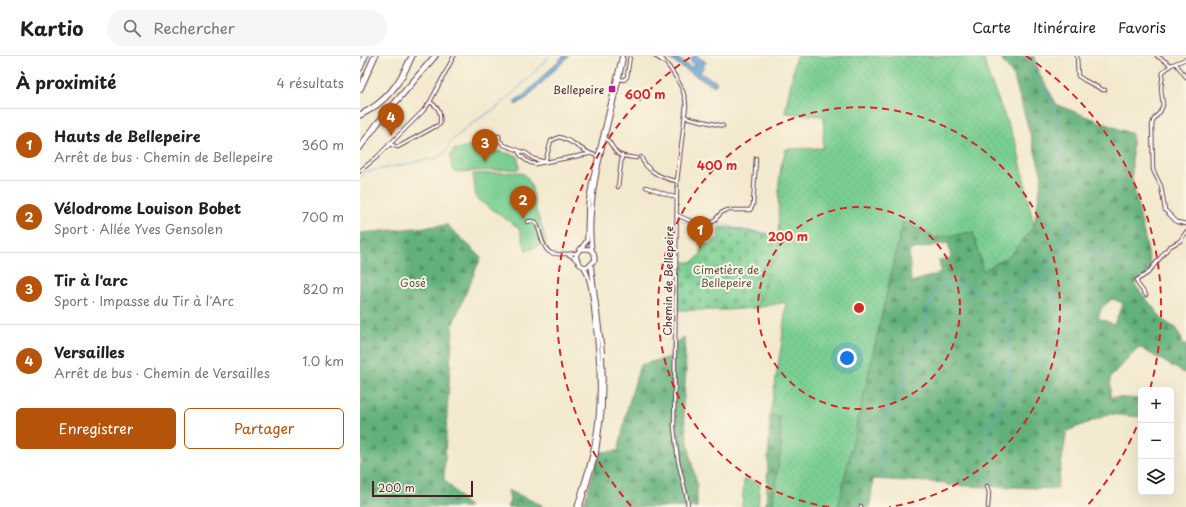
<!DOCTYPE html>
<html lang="fr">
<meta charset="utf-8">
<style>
:root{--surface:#fff;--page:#f6f6f6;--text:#202124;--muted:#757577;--line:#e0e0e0;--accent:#b45309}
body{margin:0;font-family:"Playpen Sans",sans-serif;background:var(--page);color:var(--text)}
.controls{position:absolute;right:12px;bottom:12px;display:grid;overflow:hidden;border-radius:6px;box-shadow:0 4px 16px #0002}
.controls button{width:36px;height:36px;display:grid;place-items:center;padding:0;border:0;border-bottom:1px solid var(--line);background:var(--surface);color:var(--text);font:20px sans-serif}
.scale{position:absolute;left:12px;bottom:10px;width:101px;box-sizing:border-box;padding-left:4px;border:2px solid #4a1f2b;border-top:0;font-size:11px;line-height:14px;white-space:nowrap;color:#4a1f2b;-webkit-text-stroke:3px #fcf5e5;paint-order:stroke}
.you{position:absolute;left:487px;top:302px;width:14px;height:14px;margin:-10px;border:3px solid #fff;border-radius:50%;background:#1a73e8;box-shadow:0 0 0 6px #1a73e833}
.badge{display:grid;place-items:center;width:26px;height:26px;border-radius:50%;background:var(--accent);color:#fff;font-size:13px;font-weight:700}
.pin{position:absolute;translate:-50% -33px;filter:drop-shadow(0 1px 2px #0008)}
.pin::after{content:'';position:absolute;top:21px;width:14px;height:12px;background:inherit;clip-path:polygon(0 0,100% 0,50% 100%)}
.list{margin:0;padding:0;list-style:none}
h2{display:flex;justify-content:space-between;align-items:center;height:52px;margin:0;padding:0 16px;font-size:17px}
h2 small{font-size:13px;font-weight:400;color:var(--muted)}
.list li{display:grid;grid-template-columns:26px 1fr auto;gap:12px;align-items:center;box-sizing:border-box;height:72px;padding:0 16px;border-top:1px solid var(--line)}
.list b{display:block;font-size:15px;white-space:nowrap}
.list p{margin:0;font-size:13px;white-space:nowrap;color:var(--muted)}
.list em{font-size:13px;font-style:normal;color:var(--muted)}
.actions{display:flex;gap:8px;padding:12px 16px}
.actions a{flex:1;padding:9px 0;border:1px solid var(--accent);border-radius:6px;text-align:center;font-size:14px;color:var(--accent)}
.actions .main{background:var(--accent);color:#fff}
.icon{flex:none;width:22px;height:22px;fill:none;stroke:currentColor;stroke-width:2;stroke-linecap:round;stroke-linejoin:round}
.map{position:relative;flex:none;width:826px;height:451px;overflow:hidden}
header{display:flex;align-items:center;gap:24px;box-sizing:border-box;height:56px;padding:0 20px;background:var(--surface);border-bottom:1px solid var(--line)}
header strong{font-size:19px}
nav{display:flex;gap:22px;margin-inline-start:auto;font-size:14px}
.search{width:280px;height:36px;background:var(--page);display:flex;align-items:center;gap:10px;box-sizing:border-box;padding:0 14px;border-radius:22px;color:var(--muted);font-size:15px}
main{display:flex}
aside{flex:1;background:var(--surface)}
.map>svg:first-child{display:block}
</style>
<header>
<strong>Kartio</strong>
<div class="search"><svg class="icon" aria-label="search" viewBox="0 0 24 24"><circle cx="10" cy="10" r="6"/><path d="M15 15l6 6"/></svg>Rechercher</div>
<nav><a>Carte</a><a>Itinéraire</a><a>Favoris</a></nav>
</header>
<main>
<aside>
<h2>À proximité<small>4 résultats</small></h2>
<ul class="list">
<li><span class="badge">1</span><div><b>Hauts de Bellepeire</b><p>Arrêt de bus · Chemin de Bellepeire</p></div><em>360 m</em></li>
<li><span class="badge">2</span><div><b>Vélodrome Louison Bobet</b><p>Sport · Allée Yves Gensolen</p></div><em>700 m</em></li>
<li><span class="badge">3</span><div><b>Tir à l'arc</b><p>Sport · Impasse du Tir à l'Arc</p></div><em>820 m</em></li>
<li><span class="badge">4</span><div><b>Versailles</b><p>Arrêt de bus · Chemin de Versailles</p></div><em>1.0 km</em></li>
</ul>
<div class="actions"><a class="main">Enregistrer</a><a>Partager</a></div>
</aside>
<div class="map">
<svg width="826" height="451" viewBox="0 0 826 451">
<defs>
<pattern id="grass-dots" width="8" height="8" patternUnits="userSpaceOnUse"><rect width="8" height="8" fill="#79ce92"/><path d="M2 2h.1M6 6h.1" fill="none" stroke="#6ab07e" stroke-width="1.8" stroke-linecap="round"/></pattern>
<pattern id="forest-firs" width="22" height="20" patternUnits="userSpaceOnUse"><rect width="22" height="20" fill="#62b17c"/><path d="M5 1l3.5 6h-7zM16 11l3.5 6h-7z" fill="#538f66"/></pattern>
<pattern id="cemetery-stones" width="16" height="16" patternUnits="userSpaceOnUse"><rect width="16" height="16" fill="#79ce92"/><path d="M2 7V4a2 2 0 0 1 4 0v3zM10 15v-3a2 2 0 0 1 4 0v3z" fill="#6ab07e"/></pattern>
<pattern id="water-ripples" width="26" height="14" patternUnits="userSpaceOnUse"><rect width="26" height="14" fill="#60a1d3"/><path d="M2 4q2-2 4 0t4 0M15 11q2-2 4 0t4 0" fill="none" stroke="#5183ab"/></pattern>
</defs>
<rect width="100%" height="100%" fill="#fcf5e5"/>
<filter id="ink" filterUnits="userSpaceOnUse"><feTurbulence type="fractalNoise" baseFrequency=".025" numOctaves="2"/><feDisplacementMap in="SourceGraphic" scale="8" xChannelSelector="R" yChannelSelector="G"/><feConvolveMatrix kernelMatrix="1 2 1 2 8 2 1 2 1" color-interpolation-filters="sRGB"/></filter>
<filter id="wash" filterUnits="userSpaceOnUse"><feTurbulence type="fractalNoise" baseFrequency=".012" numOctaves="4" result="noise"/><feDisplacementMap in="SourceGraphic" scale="16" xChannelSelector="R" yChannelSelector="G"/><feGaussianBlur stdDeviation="0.9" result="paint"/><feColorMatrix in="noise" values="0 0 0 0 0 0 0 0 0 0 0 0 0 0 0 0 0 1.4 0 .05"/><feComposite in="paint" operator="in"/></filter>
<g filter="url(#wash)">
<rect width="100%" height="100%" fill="#f3e9cf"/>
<path fill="url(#grass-dots)" stroke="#62765e" d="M436,0H623L629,21L657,90L674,170L652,198L623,216L613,176L576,182L543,166L478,451H412L421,391L419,360L410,359L422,285L426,246L397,252L408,218L400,217L403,212L418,202C420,173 416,140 421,111C422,105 425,99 426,93L463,92L464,60L425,57Z
M384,423L400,427L398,451H382Z"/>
<path fill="url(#forest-firs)" stroke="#566854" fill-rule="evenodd" d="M639,0H673L680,19L697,49L772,78V122L792,215L784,222L774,228L804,265L817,273L823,287L826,289V318L779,291L750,322V341L781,343V361L750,358L707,375L697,433L629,430L625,431L587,429V427L513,423L510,451H478L543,166L576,182L613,176L623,215L652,198L674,170L682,120L654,21ZM588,187L591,202L579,204L581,217L551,226L549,194ZM752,243L763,247L754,268L738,262L742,251Z
M87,169L121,201L93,268L87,357L84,423L109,451H0V177Z
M324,281L326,315L323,353L331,404L337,428V451H223L240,396L258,395L268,350L280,309L311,301L313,289Z
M410,359L419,360L421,391L412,451H406Z
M148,434L182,449V451H147L150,445Z"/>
<path fill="url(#cemetery-stones)" stroke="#62765e" d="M359,171L419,179L418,203L403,211L400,217L408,218L397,252L365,254H318V206H333L341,198V193L346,188H351L359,181Z"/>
<path fill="#79ce92" stroke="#62765e" d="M112,89L158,100L159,113L95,116C90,110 89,101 93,94Z
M157,116L164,118L167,121L172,132L176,154L187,186L166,195L159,172L116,142L113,118Z"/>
<path fill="url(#water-ripples)" stroke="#55607f" d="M203,0H209L167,42L156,49L154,45L164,39Z
M305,0H320L318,3L331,11L334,10L330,4L333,0H337L346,6L340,17L357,26L355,30L339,22Z"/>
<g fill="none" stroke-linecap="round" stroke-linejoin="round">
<path stroke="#60a1d3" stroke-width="1" d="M0,122L6,116L76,102L86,96L92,84L114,66L139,50L168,23L189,0
M321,164L329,168L340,170L361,168L389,176L416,179L439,186
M708,165L716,182L721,191L726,194L744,198L756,206
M683,216L699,253L702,269L700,301
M530,347C533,341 539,338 541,333C543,328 542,322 543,318C548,307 555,298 559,288C566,272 567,230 588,227C607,225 624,240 641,242C645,242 649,242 653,242L679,218C690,213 704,183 706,171C708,165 707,159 706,153C704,143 696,135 695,124C693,110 705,98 703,82C702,73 695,50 690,41C686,34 677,27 676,18C674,12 677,6 674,0
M633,401C632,398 629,394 628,390C625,371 646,344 649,324C653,296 643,268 653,242
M525,422L520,399L524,362L529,351"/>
</g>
</g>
<g filter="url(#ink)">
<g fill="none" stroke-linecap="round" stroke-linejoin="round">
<defs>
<path id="minor" d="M295,0L303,5
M300,0C311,12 325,32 326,49L317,125L314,372L318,405L327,442L328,451
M717,0L718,20L724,24L743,34H745
M797,0L811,9
M826,3L811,9L803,16L801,33L803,49L800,56L794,63L792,69L793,114L801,130L805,154L817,166L826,168
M816,8L826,21
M259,23L264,24L267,21L270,0
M325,61L363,70
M245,82C252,86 253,96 260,99C264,101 271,101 276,102
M114,85L139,80V84L144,89L166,97L174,103L185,106L191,85L199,81C213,84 223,97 238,100
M29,88L38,91L80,68C81,57 79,51 70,46
M158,95C162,102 167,107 175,108L229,98
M281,101C286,115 303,123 317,125
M0,115L17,101L63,55L70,46L94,0
M258,131L262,99
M286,131L317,142
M317,159L337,168L353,166L361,157L367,154H390L393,149L396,102
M167,166L171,165L176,166C180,174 182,193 191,197C196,199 202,198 207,198
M217,205L213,201L207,198L217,197
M786,239L777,227V224L788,217L809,191L820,185L826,176
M627,430L629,437L628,451
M501,451V450"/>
<path id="secondary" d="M222,193H230L234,197L235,204L229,210L224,211L219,208L216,200C218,194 224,190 227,184L228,148L232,126L262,0
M232,195C224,136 252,62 263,3
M217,451C222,433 229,414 233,395C243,353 240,307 235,264C233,247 232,226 224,211
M220,451L236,398L242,354L243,321L242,293L231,209"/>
<path id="motorway" d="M0,12L5,0
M0,33L15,0
M0,59C27,46 40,27 52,0
M0,91L17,68L75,0"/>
</defs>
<use href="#minor" stroke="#633d44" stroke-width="4.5"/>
<use href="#secondary" stroke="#633d44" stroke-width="5.5"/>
<use href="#motorway" stroke="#633d44" stroke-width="7"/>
<use href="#minor" stroke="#fff" stroke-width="2.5"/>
<use href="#secondary" stroke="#fff" stroke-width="3.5"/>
<use href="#motorway" stroke="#fff" stroke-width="5"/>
</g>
</g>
<g fill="none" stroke="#d62828" stroke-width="2" stroke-dasharray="7 5">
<circle cx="499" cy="252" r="101"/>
<path d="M469 451A201 201 0 1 1 529 451"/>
<path d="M781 360A302 302 0 0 1 727 450M271 450A302 302 0 0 1 332 0M666 0A302 302 0 0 1 790 333"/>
</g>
<rect fill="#b5179e" stroke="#fcf5e5" stroke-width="1.5" x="248" y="29" width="8" height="8" rx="2"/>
<g text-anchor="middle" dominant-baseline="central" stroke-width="4" stroke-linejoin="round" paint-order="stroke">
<g font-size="11" fill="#4a1f2b" stroke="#fcf5e5" text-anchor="end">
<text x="244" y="33">Bellepeire</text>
</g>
<g font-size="11" fill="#58544a" stroke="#fcf5e5">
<text x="366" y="213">Cimetière de<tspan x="366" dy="13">Bellepeire</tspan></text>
<text x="53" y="226">Gosé</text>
</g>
<g font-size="11" fill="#4a1f2b" stroke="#fcf5e5">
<text transform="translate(308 225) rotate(-89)">Chemin de Bellepeire</text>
</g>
</g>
<circle cx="499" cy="252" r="6" fill="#d62828" stroke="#fcf5e5" stroke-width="2"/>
<g font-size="12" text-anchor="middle" font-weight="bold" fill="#d62828" stroke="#fcf5e5" stroke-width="4" stroke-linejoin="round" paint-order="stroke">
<text x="285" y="43">600 m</text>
<text x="357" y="114">400 m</text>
<text x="428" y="185">200 m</text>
</g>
</svg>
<div class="controls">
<button>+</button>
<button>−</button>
<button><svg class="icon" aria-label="layers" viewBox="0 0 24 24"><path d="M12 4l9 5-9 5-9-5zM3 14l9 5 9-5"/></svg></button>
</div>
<div class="scale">200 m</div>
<div class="you"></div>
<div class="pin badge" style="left:340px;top:193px">1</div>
<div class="pin badge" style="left:163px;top:163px">2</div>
<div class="pin badge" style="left:125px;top:106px">3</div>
<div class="pin badge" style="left:31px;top:80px">4</div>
</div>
</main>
